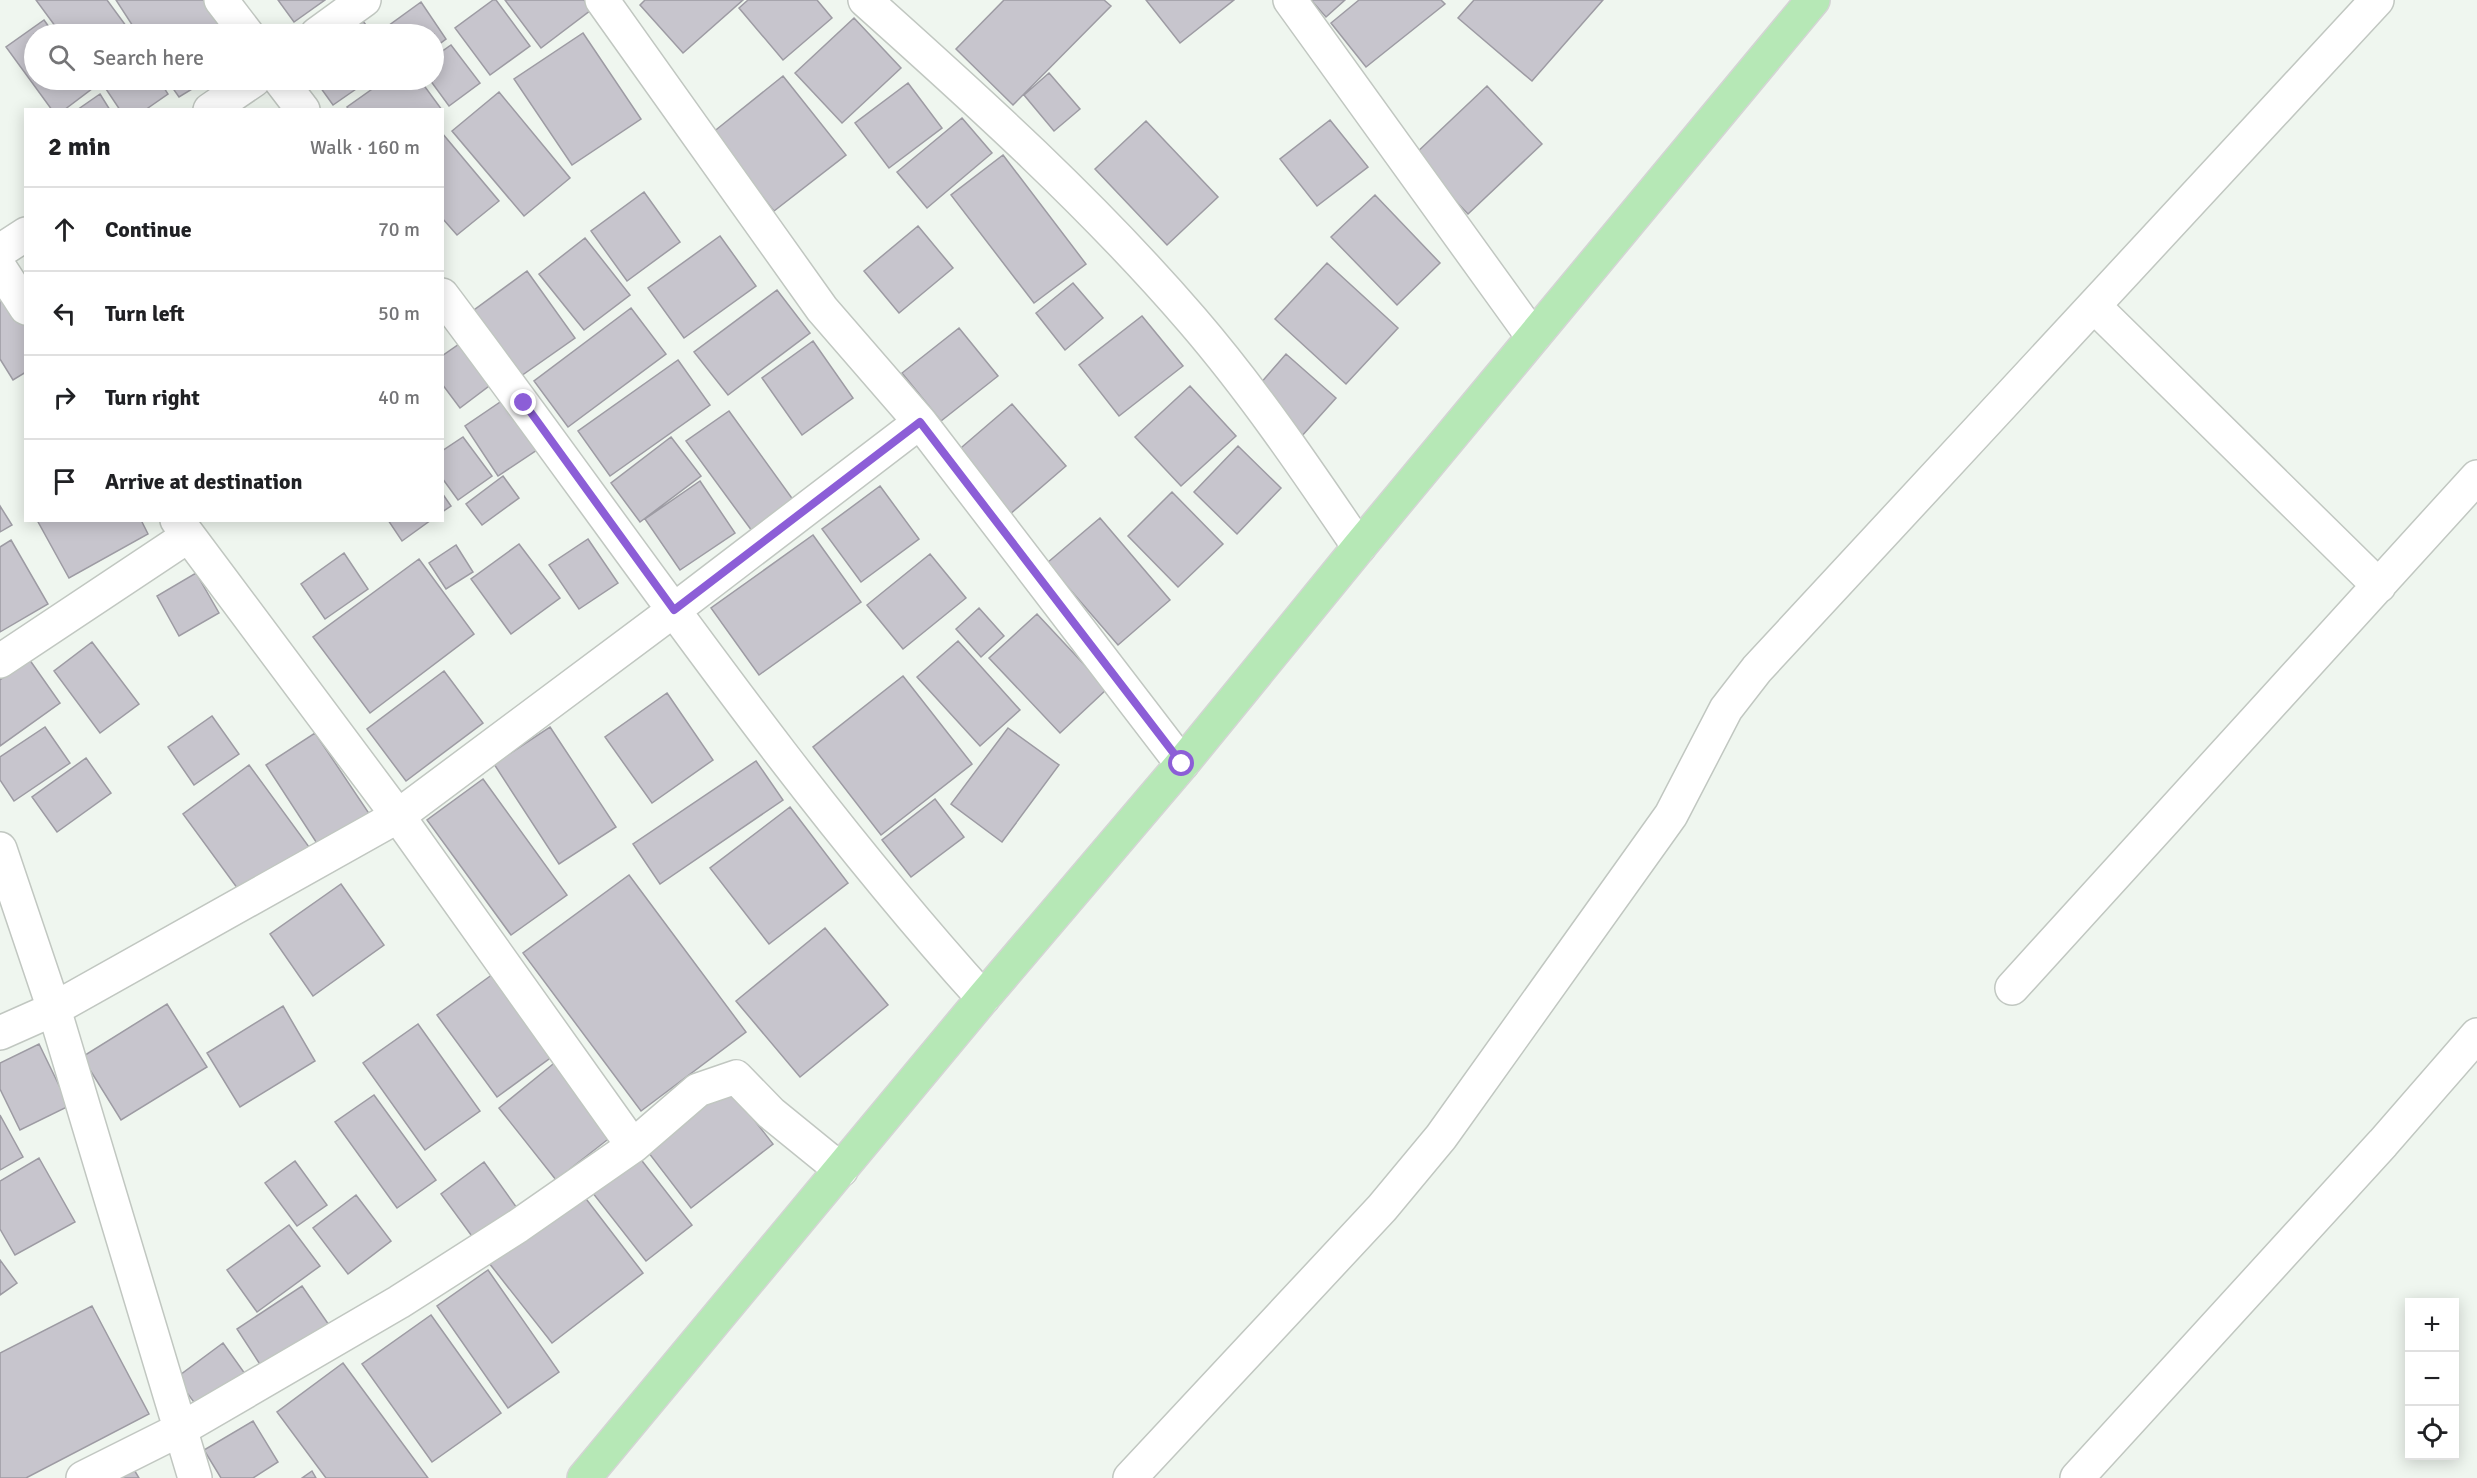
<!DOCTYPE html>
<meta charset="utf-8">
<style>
:root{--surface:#fff;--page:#f6f6f6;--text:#202124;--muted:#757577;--line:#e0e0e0}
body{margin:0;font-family:Signika,sans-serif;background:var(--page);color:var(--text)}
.controls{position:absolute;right:18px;bottom:18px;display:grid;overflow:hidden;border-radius:0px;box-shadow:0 3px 15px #0003}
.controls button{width:54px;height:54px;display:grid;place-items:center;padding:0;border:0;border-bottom:2px solid var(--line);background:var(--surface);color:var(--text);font:30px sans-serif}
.stop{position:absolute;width:18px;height:18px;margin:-14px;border:4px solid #8c5ed7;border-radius:50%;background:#fff}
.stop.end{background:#8c5ed7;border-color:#fff;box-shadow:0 2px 6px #0008}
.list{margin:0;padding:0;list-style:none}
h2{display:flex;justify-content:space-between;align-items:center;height:78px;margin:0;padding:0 24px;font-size:26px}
h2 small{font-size:20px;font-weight:400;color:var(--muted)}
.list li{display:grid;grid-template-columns:39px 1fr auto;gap:18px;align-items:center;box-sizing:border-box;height:84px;padding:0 24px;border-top:2px solid var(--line)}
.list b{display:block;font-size:22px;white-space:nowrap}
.list em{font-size:20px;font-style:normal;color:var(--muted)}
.icon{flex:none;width:33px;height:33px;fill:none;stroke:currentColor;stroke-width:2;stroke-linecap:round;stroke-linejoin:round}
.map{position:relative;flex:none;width:2477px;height:1478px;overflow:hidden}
.search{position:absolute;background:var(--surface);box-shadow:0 3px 15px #0003;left:24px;top:24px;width:420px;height:66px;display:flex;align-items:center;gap:15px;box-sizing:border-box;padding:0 21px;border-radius:33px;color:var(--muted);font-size:22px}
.panel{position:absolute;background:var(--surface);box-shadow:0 3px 15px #0003;left:24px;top:108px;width:420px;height:414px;border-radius:0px}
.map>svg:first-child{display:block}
</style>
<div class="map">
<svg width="2477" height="1478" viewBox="0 0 2477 1478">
<rect width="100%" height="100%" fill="#eff6ef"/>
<path fill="#c7c5cd" stroke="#9d9ba3" stroke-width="1.5" d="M36,0H107L132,34H61Z
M116,0H207L230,34H138Z
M278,0H325L294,22Z
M493,0H496L530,46L490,75L455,28Z
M505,0H584L591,10L541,48Z
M645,0H743L683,53L640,5Z
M748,0H817L832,18L783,60L739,8Z
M1004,0H1104L1111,6L1013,105L956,49Z
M1146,0H1234L1180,43Z
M1311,0H1345L1326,17Z
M1359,0H1441L1445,4L1366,67L1331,23Z
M1474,0H1603L1532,81L1458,18Z
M421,2L446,39L434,48V34H393L388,26Z
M359,16L373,34H333Z
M854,18L901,68L842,123L795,73Z
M44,20L54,34H34V80H87L93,88L64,110H52L6,47Z
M583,33L641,119L572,165L514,79Z
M451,45L480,83L449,106L430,80H434V57Z
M1049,73L1080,109L1054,131L1024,95Z
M783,76L846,155L774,211L712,133Z
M100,80H159L168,94L145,110H120Z
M167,80H207L179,97Z
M315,80H369L333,105Z
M385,80H420L442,110H349L347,107Z
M908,83L942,128L889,168L855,123Z
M1487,86L1542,144L1468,214L1413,156Z
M499,92L570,178L524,216L452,131Z
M100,94L110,110H77Z
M962,118L992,153L927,208L897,172Z
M1330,120L1368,167L1317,206L1280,159Z
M1146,121L1218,197L1167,245L1095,169Z
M442,133L499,201L457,235L442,218Z
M1003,155L1086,264L1034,303L951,195Z
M644,192L680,242L627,281L591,231Z
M1375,195L1440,263L1397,305L1331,237Z
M918,226L953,268L899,313L864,271Z
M720,236L756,286L684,338L648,288Z
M585,238L630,295L584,330L539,274Z
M1327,263L1398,328L1346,384L1275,319Z
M527,271L575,338L521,376L474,310Z
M0,278L26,318V372L13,380L0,359Z
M1073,283L1103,318L1065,350L1036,313Z
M777,290L810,333L728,395L694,352Z
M631,308L666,354L568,427L534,381Z
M1142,316L1183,366L1119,416L1079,365Z
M959,328L998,376L941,421L902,373Z
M813,341L853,398L802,435L762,378Z
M462,342L493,383L460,408L442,384V356Z
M1286,354L1336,398L1301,437L1252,393Z
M678,360L710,405L610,476L578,431Z
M1190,386L1236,436L1181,486L1135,437Z
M509,396L543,446L498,476L465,426Z
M1012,404L1066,466L1009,515L955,453Z
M729,411L794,501L752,531L686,441Z
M463,437L492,476L458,500L442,478V451Z
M671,437L701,476L640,522L611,483Z
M1238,446L1281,488L1237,534L1194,492Z
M503,476L519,498L482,525L466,504Z
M700,481L735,533L680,570L645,519Z
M880,486L919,539L861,582L822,529Z
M1172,492L1223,544L1178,587L1128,536Z
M442,493L451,506L442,512Z
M0,506L12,525L0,532Z
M1100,518L1170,600L1118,645L1047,563Z
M37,520H141L148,534L69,578Z
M388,520H431L402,541Z
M813,535L861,602L759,675L711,608Z
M588,539L618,583L579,609L549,565Z
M11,540L48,604L0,632V547Z
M519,544L560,598L511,634L471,579Z
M456,545L473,572L446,589L429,563Z
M344,553L368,589L325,619L301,584Z
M930,554L966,598L903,649L867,605Z
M419,559L474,634L370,713L313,637Z
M196,573L219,613L179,636L157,596Z
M979,608L1004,636L981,657L956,629Z
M1037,614L1107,689L1060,733L989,658Z
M958,641L1020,710L980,746L917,677Z
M92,642L139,704L100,733L54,671Z
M29,659L60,703L0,746V680Z
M444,671L483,723L406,781L367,729Z
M903,676L972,764L881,835L813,747Z
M667,693L713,760L652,803L605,737Z
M212,716L239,754L194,785L168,747Z
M45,727L70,763L14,801L0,780V757Z
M550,727L616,827L559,864L494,764Z
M1008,728L1059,765L1002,842L951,804Z
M315,733L370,815L320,848L266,765Z
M86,758L111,793L57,832L32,797Z
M756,761L783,800L660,884L633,844Z
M249,765L312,851L246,900L183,814Z
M483,779L567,895L511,935L427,820Z
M935,799L964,837L911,877L882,840Z
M790,807L848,883L769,944L710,868Z
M629,875L746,1032L641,1111L523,953Z
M341,884L384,945L313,996L270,934Z
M825,928L888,1005L800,1077L736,1001Z
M493,974L553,1056L497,1097L437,1015Z
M167,1004L207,1067L121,1120L82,1057Z
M283,1006L315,1061L240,1107L207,1053Z
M418,1024L480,1111L425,1150L363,1063Z
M39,1044L69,1106L20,1130L0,1089V1063Z
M558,1060L616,1133L556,1180L499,1108Z
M727,1085L773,1144L691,1208L645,1148Z
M374,1095L436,1180L397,1208L335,1122Z
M0,1115L23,1157L0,1170Z
M639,1157L692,1225L646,1261L592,1192Z
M39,1158L75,1222L15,1255L0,1229V1181Z
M295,1161L327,1205L297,1226L265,1183Z
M484,1162L517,1208L474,1239L441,1194Z
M580,1191L643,1273L552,1343L489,1263Z
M356,1195L391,1241L348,1274L313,1228Z
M289,1225L320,1266L257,1312L227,1270Z
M0,1260L17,1283L0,1295Z
M488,1270L559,1372L508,1408L437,1306Z
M302,1286L329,1325L263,1369L237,1329Z
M92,1306L149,1414L26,1478H0V1353Z
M431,1315L501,1413L432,1462L362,1364Z
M223,1343L248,1378L202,1413L176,1378Z
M343,1363L428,1478H326L277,1412Z
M253,1421L278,1462L253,1478H221L204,1450Z
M133,1468L139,1478H116Z
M312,1471L316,1478H302Z"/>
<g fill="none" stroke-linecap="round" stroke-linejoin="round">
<defs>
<path id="minor" d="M221,0L247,34
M602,0L822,309L920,422L1182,764
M865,0C978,101 1093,205 1192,320C1254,392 1306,469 1359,547
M1290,0L1533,337
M317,34L364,0
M280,80L303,110
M210,110L254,80
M0,251L26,234
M0,268L26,308
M442,295C620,531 785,779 983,998
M2094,306L2379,586
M177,520L398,816L633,1146
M0,661L188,536
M0,849L54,1009L195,1478
M2012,988L2477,477
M0,1033L54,1009L398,816L674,610L920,422
M83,1478L181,1429L399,1302L518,1226L633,1146L698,1090L736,1077L771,1113L841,1170
M1130,1478L1382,1208L1441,1137L1671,815L1726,709L1757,669L2377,0
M2077,1478L2383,1143L2477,1035"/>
<path id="trunk" d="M584,1478L983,998L1182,764L1359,547L1813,0"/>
</defs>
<use href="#minor" stroke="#c1c7c1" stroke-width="36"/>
<use href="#trunk" stroke="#d4d4d4" stroke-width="36"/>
<use href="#minor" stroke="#fff" stroke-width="33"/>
<use href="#trunk" stroke="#b6e8b6" stroke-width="33"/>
</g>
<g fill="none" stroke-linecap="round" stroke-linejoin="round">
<path stroke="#8c5ed7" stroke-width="8" d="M524,403L674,610L920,422L1182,764"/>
</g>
</svg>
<div class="controls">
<button>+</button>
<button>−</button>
<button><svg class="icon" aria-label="locate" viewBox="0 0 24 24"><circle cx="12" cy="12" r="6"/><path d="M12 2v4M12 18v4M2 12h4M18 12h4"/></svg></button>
</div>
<div class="stop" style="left:1182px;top:764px"></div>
<div class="stop end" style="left:524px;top:403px"></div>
<div class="search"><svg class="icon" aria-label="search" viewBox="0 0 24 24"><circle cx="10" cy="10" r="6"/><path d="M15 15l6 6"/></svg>Search here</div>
<section class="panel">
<h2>2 min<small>Walk · 160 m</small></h2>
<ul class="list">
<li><svg class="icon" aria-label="ahead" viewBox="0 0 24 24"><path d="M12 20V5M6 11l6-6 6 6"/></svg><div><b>Continue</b></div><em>70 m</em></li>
<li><svg class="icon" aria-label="left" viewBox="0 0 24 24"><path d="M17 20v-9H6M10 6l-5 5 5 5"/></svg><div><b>Turn left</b></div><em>50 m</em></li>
<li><svg class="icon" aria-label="right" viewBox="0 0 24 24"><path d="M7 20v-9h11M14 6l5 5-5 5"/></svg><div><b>Turn right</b></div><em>40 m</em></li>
<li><svg class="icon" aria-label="arrive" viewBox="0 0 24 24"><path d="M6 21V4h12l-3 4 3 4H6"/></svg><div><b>Arrive at destination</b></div></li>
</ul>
</section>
</div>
